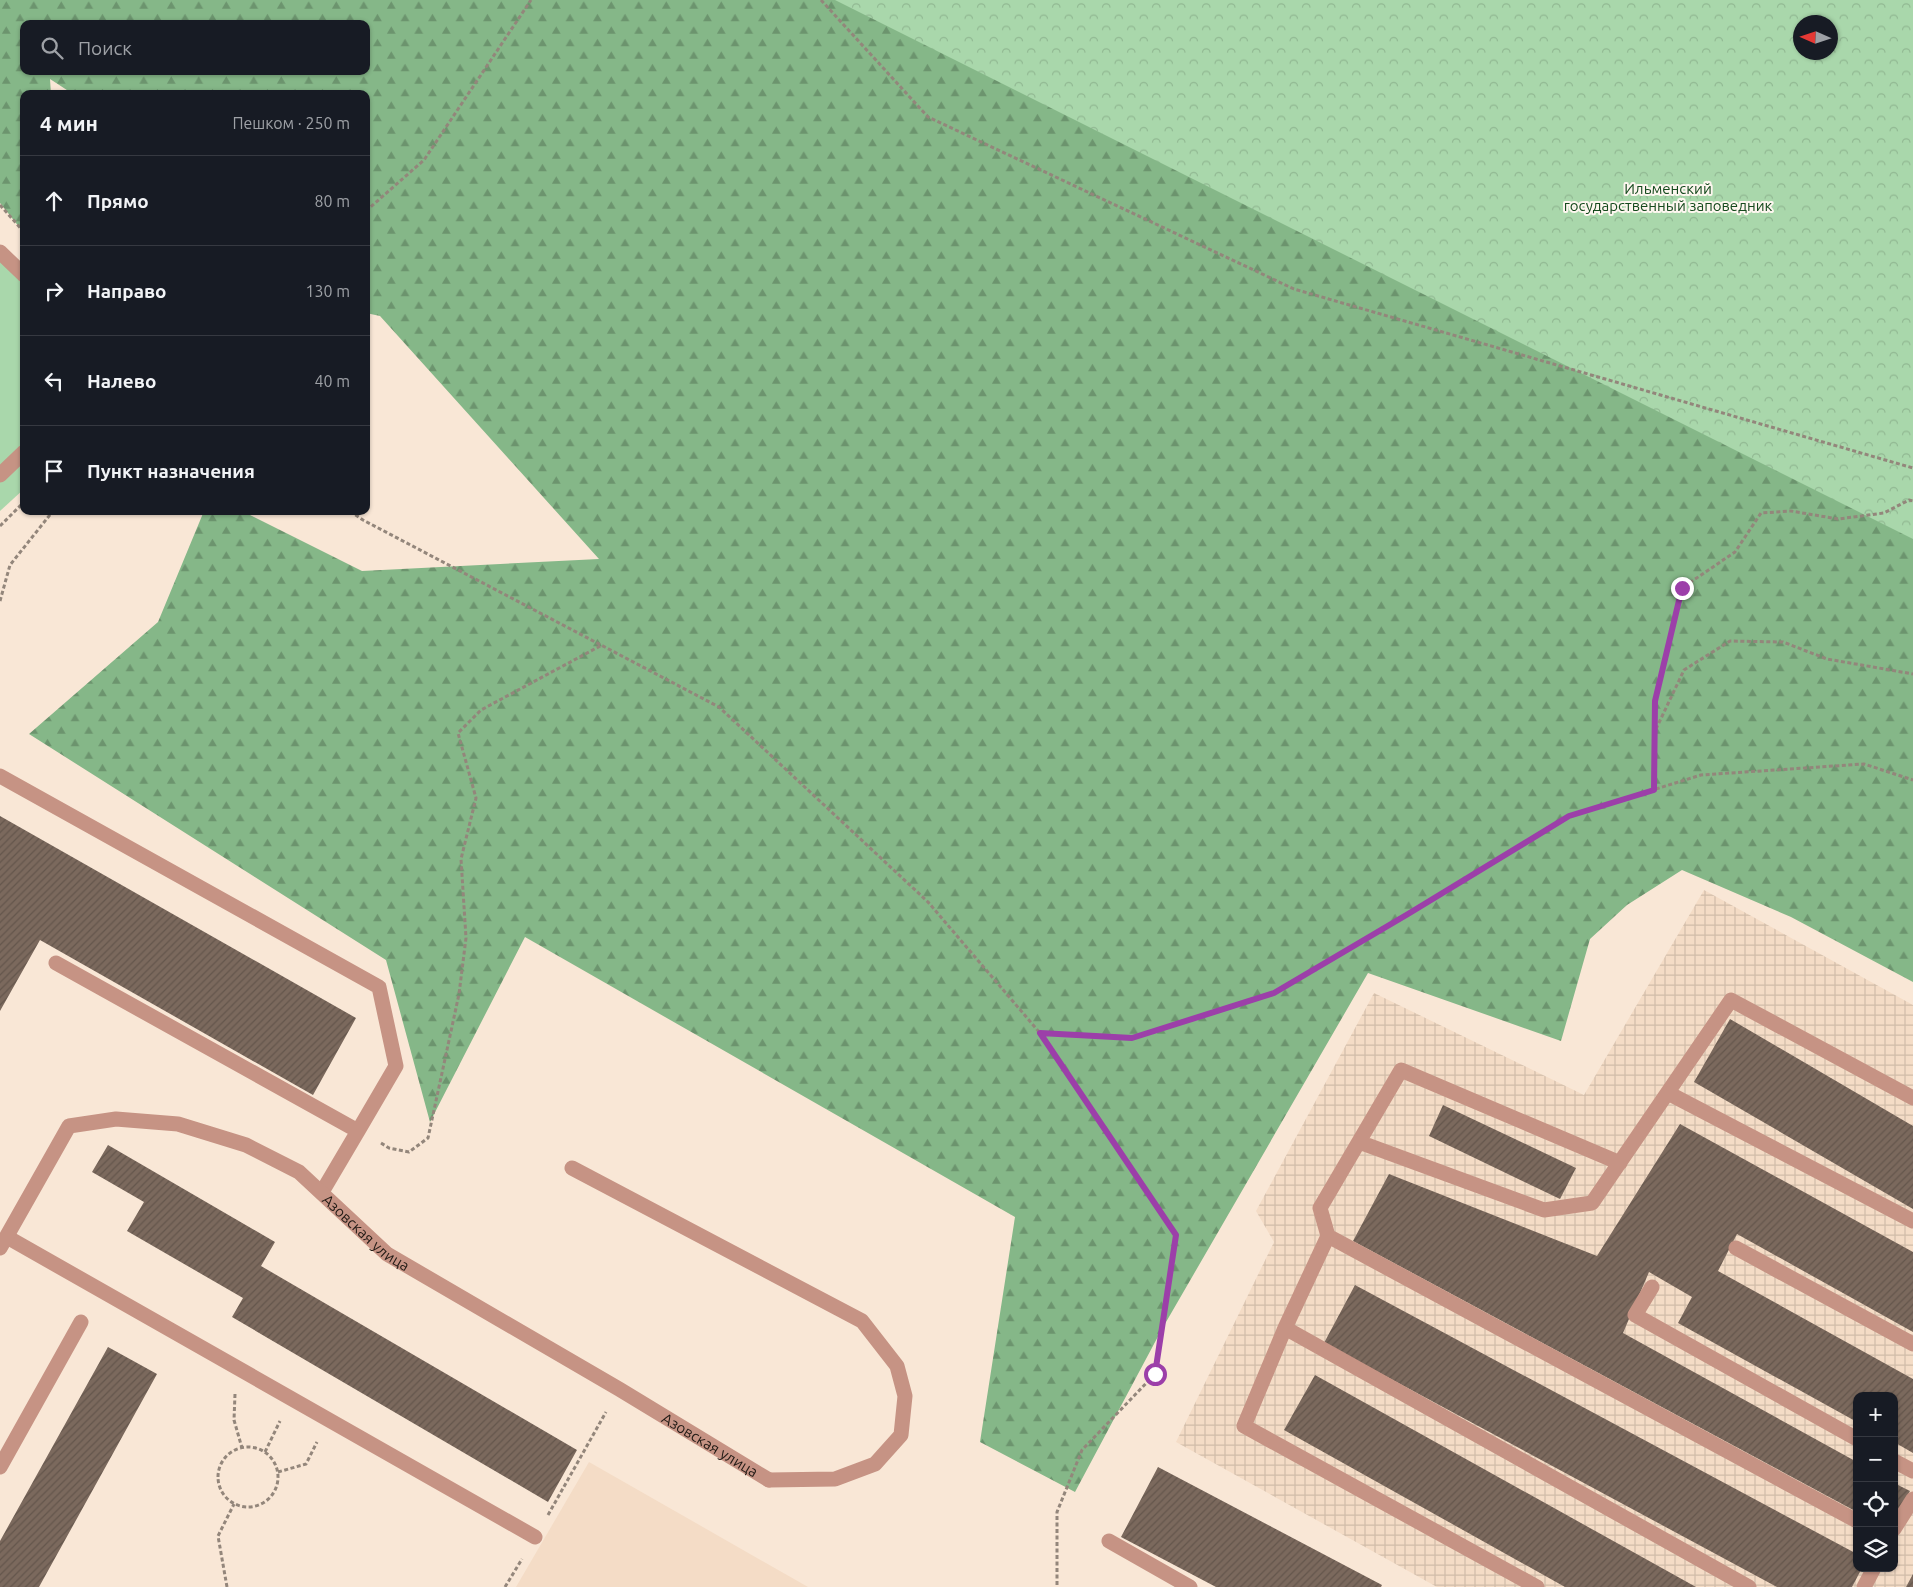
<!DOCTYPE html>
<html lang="ru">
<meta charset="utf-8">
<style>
:root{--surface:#171b24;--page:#242831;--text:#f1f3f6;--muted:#9ea1a6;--line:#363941}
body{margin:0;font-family:Ubuntu,sans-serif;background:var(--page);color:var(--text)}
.controls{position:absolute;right:15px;bottom:15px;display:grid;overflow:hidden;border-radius:10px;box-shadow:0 1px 4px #0004}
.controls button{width:45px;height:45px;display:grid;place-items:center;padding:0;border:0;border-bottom:1px solid var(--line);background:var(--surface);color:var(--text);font:25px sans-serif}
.compass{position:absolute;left:1793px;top:15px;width:45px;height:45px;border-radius:50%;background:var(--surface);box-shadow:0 1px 4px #0004;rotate:273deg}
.stop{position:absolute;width:15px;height:15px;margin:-11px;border:4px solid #9c3fa9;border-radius:50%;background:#fff}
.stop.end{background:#9c3fa9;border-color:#fff;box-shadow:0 1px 5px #0008}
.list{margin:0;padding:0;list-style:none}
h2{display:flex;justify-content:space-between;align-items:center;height:65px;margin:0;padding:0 20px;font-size:21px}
h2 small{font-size:16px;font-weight:400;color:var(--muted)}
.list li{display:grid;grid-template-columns:32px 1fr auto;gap:15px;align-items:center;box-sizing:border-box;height:90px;padding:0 20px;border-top:1px solid var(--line)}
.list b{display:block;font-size:19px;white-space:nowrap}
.list em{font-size:16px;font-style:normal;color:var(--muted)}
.icon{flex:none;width:28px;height:28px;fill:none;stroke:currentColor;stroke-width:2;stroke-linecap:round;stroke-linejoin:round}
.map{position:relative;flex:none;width:1913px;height:1587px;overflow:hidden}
.search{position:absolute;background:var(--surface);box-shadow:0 1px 4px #0004;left:20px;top:20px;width:350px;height:55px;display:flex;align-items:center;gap:12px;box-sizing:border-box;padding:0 18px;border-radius:10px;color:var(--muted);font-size:19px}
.panel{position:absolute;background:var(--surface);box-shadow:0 1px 4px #0004;left:20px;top:90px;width:350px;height:425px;border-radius:10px}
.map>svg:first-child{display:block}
</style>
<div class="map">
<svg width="1913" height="1587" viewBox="0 0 1913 1587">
<defs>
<pattern id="industrial-grid" width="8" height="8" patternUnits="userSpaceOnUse" patternTransform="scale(1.25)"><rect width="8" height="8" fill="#f4dcc6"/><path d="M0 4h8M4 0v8" fill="none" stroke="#d1bca9"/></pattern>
<pattern id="forest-firs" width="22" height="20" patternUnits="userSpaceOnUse" patternTransform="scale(1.25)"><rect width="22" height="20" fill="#85b788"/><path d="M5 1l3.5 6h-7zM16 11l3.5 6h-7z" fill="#6c946e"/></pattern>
<pattern id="park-crowns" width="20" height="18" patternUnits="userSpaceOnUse" patternTransform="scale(1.25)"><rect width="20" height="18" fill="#a9d7ab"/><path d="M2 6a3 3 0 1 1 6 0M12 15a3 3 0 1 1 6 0" fill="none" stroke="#91b892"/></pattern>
<pattern id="building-hatch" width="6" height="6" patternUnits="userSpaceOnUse" patternTransform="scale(1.25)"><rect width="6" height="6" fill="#7b695d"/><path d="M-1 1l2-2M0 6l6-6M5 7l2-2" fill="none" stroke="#64564c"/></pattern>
</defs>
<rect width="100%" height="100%" fill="#f9e7d6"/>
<path fill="#f4dcc6" d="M589,1462L808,1587H516Z"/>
<path fill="url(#industrial-grid)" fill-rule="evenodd" d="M1704,890L1913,1005V1587H1437L1176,1442L1274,1242L1256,1211L1374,993L1584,1095ZM1857,1396H1894V1568H1857Z"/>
<path fill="url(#forest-firs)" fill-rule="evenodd" d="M0,0H1913V982L1791,917L1682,870L1627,905L1590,939L1561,1041L1368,973L1162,1329L1075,1492L980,1442L1015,1217L525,937L430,1122L386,960L29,734L158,622L204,511H242L362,571L599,559L380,316L366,313V94H73L50,79L51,94H24V233L0,203ZM1800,22H1830V52H1800ZM24,24H366V71H24Z"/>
<path fill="url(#park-crowns)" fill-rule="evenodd" d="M835,0H1913V539ZM1800,22H1830V52H1800Z"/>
<path fill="#a9d7ab" d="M0,245L24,269V489L0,511Z"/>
<path fill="url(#building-hatch)" d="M0,816L356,1018L313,1095L40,940L0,1011Z
M1730,1019L1913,1126V1209L1694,1082Z
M1443,1105L1576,1168L1560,1199L1429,1136Z
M1680,1124L1913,1252V1332L1737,1234L1718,1271L1913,1379V1453L1894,1442V1396H1857V1422L1678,1323L1692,1297L1649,1272L1623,1333L1857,1462V1512L1353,1241L1389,1174L1597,1256Z
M108,1145L275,1242L261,1266L577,1450L548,1502L232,1317L243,1298L127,1231L144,1202L92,1172Z
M1355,1285L1857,1554V1568H1862L1852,1587H1777L1324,1343Z
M108,1347L157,1374L39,1587H0V1541Z
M1315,1375L1696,1587H1565L1284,1430Z
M1158,1467L1382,1585L1381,1587H1216L1121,1537Z
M1894,1483L1910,1491L1894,1522Z
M1913,1574V1587H1906Z"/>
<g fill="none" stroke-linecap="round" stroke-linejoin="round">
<path stroke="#93867b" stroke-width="3" stroke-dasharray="4 2.5" stroke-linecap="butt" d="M821,0L928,117L1294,289L1913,468
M0,205L24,232
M366,211L424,160L531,0
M350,511L363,520L719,707L928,902L1040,1033L1176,1235L1155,1374L1082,1450L1057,1512V1587
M0,526L24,502
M0,601L10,565L53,511
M1656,729L1684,670L1730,641L1783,642L1827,659L1913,674
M1654,790L1655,701L1682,588L1735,552L1761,513L1791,511L1838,519L1884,513L1909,500L1913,501
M1040,1033L1132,1038L1274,993L1408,914L1569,816L1701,775L1864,764L1913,780
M381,1143L389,1148L409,1152L428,1138L459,994L466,938L461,859L476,798L458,733L481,710L602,645
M235,1394L234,1420L242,1448
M218 1477a30 30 0 1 1 60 0a30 30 0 1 1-60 0Z
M265,1452L280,1421
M278,1472L306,1464L317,1442
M548,1515L606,1412
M227,1587L218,1536L234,1504
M505,1587L522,1559"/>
<path stroke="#c69384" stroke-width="15" d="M0,252L24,275
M0,475L24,452
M0,776L379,987L396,1066L358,1131
M56,963L358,1131L322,1192
M1668,1093L1913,1221
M1359,1142L1544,1210L1592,1203L1731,1000L1913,1098
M1620,1163L1401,1070L1320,1208L1328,1236L1857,1521
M572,1168L862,1321L897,1366L905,1396L901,1435L875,1464L835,1479L769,1480
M1328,1236L1285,1328L1244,1426L1537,1587
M7,1237L535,1537
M1736,1248L1913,1344
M1652,1287L1635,1315L1857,1439
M1285,1328L1749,1587
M1894,1461L1913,1471
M0,1467L81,1322
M1894,1529L1913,1499
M1109,1541L1190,1587
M1864,1587L1874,1568"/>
<path stroke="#c69384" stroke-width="15" id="s1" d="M0,1248L69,1126L116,1119L178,1124L246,1145L299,1172L387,1254L619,1389L769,1480"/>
</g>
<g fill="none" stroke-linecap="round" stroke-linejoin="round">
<path stroke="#9c3fa9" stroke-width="6" d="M1155,1374L1176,1235L1040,1033L1132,1038L1274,993L1408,914L1569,816L1654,790L1655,701L1682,588"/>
</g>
<g text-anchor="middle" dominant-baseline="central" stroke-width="4" stroke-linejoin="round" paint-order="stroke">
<g font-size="15" fill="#14491c" stroke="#fdf6ef">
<text x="1668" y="188">Ильменский<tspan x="1668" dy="17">государственный заповедник</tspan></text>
</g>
<g font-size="15" fill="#201914" stroke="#fdf6ef">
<text stroke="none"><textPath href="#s1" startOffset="471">Азовская улица</textPath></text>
<text stroke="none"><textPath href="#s1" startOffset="876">Азовская улица</textPath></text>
</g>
</g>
</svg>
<div class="controls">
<button>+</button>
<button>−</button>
<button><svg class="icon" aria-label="locate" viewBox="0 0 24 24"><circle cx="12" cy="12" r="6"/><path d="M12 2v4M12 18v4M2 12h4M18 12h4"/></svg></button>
<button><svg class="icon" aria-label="layers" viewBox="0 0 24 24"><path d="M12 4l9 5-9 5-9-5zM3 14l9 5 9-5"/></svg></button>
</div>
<svg class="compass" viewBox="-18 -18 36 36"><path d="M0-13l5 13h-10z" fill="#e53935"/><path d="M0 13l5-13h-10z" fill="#9ea1a6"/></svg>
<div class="stop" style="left:1155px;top:1374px"></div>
<div class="stop end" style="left:1682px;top:588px"></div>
<div class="search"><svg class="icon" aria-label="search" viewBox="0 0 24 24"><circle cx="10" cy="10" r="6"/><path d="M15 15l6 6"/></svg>Поиск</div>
<section class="panel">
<h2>4 мин<small>Пешком · 250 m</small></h2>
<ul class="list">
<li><svg class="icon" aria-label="ahead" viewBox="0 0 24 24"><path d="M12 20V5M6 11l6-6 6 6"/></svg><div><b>Прямо</b></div><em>80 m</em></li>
<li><svg class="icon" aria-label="right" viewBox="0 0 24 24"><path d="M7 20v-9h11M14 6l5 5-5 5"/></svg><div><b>Направо</b></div><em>130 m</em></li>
<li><svg class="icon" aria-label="left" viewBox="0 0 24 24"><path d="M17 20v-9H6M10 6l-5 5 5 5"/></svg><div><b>Налево</b></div><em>40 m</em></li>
<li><svg class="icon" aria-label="arrive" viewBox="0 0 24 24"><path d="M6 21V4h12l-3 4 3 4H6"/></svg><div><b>Пункт назначения</b></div></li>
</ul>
</section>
</div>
